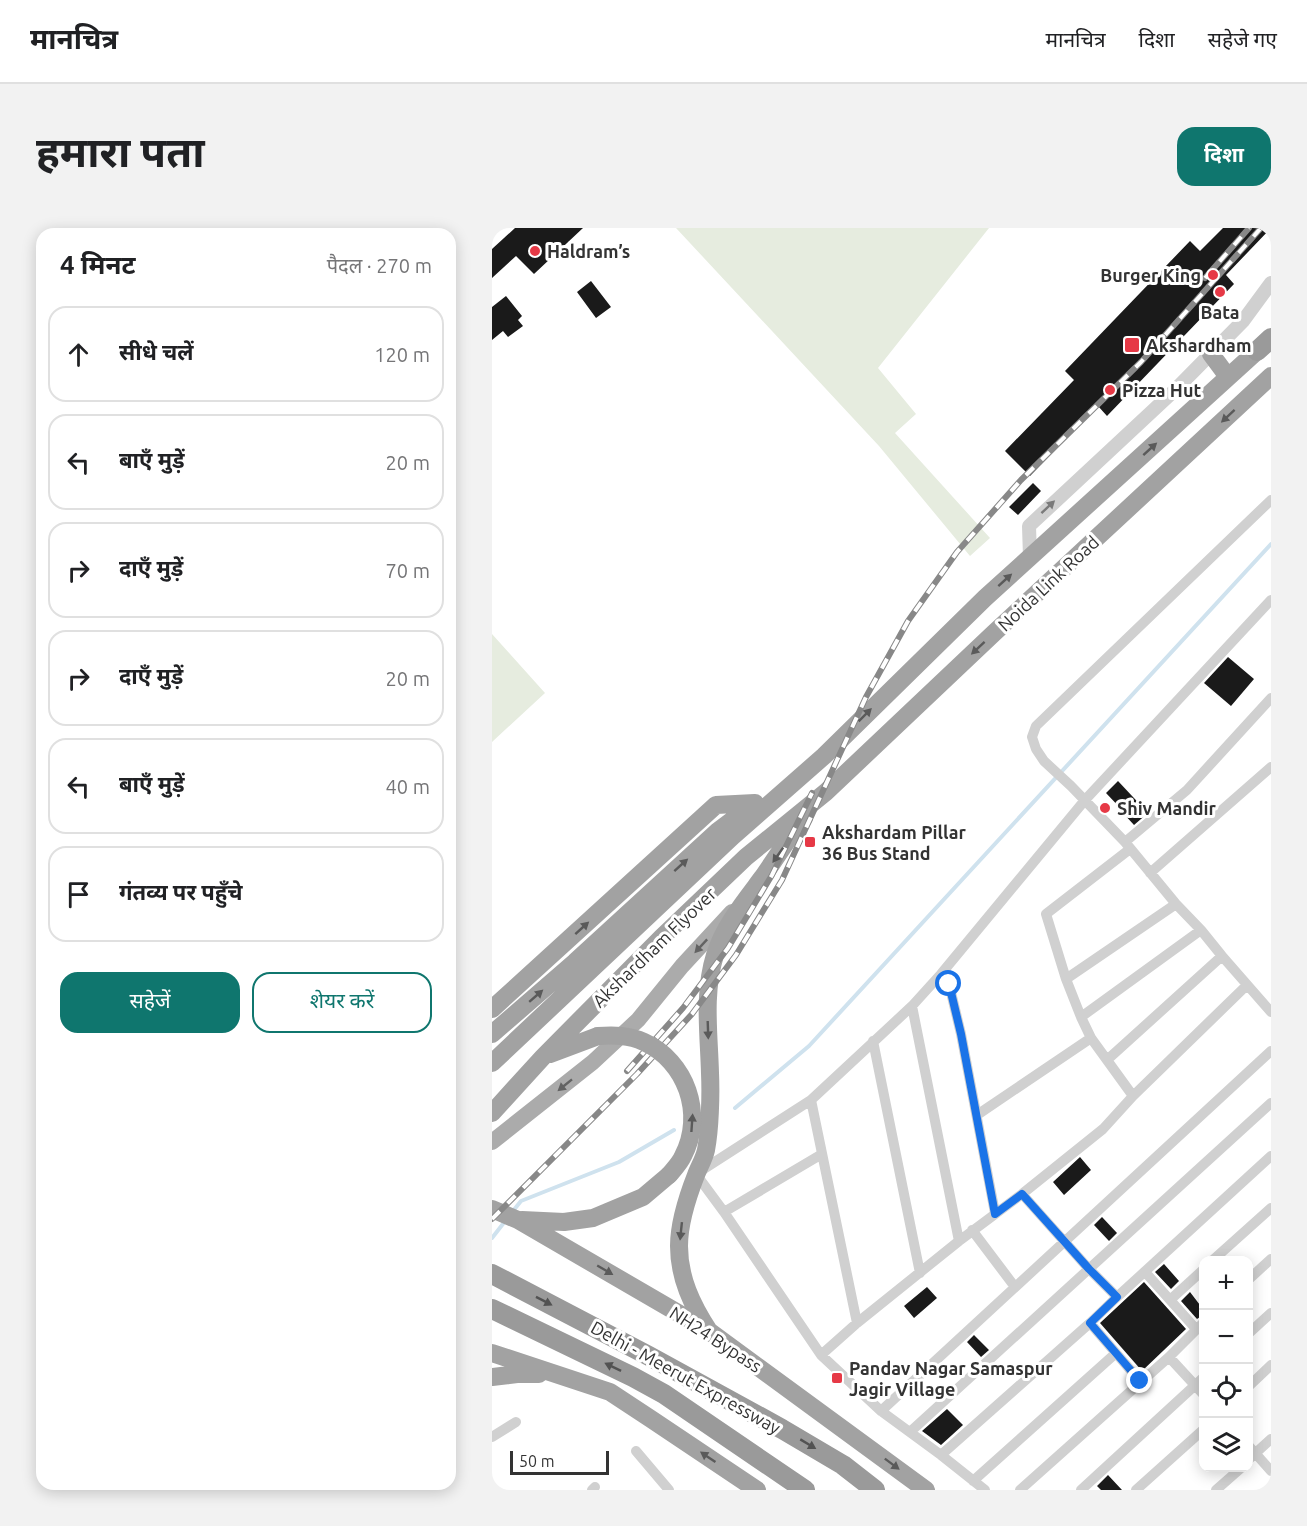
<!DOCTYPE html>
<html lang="hi">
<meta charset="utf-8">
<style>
:root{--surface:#fff;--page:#f2f2f2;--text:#202124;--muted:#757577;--line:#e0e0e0;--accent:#0f766e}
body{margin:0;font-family:Ubuntu,"Noto Sans Devanagari",sans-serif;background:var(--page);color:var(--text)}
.controls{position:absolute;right:18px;bottom:18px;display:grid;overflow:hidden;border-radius:12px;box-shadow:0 3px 15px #0003}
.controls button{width:54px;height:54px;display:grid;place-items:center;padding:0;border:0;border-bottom:2px solid var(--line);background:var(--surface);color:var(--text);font:30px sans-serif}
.scale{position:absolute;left:18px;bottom:15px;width:99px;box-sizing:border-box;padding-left:6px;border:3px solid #333;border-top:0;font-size:16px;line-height:21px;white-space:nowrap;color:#333;-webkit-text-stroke:4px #fff;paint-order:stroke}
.stop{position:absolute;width:18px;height:18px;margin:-14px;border:4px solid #1a73e8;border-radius:50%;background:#fff}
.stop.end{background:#1a73e8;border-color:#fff;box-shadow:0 2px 6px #0008}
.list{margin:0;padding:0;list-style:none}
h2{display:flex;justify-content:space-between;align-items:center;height:78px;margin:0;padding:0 24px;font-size:26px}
h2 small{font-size:20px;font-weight:400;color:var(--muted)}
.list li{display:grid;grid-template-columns:39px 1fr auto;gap:18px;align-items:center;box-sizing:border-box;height:96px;margin:0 12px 12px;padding:0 12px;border:2px solid var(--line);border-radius:18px}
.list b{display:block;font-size:22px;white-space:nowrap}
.list em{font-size:20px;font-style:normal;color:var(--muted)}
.actions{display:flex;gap:12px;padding:18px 24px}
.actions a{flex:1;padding:14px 0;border:2px solid var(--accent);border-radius:18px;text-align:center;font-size:21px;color:var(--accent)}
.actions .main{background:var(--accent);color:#fff}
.icon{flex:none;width:33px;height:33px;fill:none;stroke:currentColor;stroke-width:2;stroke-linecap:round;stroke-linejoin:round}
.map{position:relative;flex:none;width:779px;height:1262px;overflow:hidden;border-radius:18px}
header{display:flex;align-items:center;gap:36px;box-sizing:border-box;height:84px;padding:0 30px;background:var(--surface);border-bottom:2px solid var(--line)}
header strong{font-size:28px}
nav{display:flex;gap:33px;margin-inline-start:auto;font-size:21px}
.intro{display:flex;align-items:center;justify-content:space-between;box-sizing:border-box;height:144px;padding:0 36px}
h1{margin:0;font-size:42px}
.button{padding:15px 27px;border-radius:18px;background:var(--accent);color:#fff;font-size:21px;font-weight:700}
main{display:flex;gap:36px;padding:0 36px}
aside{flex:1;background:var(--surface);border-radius:18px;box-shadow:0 3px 15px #0003}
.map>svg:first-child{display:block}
</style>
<header>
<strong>मानचित्र</strong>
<nav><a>मानचित्र</a><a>दिशा</a><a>सहेजे गए</a></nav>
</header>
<div class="intro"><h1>हमारा पता</h1><a class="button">दिशा</a></div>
<main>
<aside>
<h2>4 मिनट<small>पैदल · 270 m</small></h2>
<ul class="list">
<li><svg class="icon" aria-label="ahead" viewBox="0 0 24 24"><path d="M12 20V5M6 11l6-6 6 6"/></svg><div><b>सीधे चलें</b></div><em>120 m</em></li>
<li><svg class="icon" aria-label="left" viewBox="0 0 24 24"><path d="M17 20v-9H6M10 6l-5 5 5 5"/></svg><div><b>बाएँ मुड़ें</b></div><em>20 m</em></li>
<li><svg class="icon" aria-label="right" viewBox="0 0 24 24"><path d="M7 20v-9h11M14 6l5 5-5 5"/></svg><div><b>दाएँ मुड़ें</b></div><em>70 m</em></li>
<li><svg class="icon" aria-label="right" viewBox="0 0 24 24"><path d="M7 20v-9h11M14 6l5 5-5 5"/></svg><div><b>दाएँ मुड़ें</b></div><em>20 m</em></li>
<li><svg class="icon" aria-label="left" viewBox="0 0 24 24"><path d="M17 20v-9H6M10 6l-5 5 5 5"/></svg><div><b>बाएँ मुड़ें</b></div><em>40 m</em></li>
<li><svg class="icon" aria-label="arrive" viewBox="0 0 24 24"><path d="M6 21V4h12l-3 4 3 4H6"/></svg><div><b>गंतव्य पर पहुँचे</b></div></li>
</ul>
<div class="actions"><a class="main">सहेजें</a><a>शेयर करें</a></div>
</aside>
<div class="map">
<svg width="779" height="1262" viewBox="0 0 779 1262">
<rect width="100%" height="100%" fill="#fff"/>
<path fill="#e6ecdf" d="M184,0H497L386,140L424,186L403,205L498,310L478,328L387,218Z
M0,406L53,465L0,514Z"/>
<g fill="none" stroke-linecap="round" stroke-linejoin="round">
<path stroke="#cfe2ee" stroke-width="4" d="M243,880L317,818L779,316
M21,983L29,973L127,934L182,902
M0,1010L14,992"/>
</g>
<path fill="#1a1a1a" d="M23,0H91L42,46L24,28L0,50V21Z
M731,0H779L734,47L742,56L615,188L606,178L538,248L513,223L582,152L573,143L698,13L708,23Z
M99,53L119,79L104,90L85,64Z
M14,68L30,88L26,92L31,98L16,109L11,103L0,112V79Z
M541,255L549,263L526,287L517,279Z
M736,429L762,451L739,478L712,455Z
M626,553L656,585L642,597L631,585L632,584L614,565Z
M588,929L599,942L572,967L561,954Z
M610,989L625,1005L617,1013L602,997Z
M672,1036L687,1053L679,1061L663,1044Z
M652,1054L694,1101L650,1143L608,1095Z
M435,1059L445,1070L422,1090L412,1078Z
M698,1064L711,1081V1087L705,1091L689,1073Z
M482,1107L497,1122L489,1129L475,1114Z
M455,1181L471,1197L449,1217L430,1203Z
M616,1247L630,1262H609L605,1258Z"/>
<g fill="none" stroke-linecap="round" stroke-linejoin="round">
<path stroke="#d0d0d0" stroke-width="10" d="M779,272L544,498L540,509L544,521L552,533L579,558L633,614L684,676L709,702L730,728L779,784
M633,614L695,562L779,470
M638,621L554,686L574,751L589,789L599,810L641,868
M658,645L779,539
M449,746L457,756L469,806L503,985
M574,751L684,676
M420,778L467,1013
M589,789L709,702
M381,813L428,1045
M615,832L730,728
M319,872L365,1095
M485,887L599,810
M530,966L597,1041L625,1069
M232,984L330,926
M480,1002L523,1059
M721,1032L779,980
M653,1044L704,1101
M756,1052L779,1031
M678,1072L712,1041
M598,1095L648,1153
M756,1106L779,1085
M329,1127L365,1095L467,1013L530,966L611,901L641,868L755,757
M677,1129L712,1167
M756,1159L779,1137
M389,1183L779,823
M418,1204L779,875
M0,1209L24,1194
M756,1217L779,1243
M144,1223L177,1262
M449,1227L598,1095L625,1069L779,928
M756,1232L779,1211
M481,1253L624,1125
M100,1262L103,1259
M493,1262L449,1227L389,1183L329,1127L232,984L204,946L319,872L420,778L449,746L593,572L779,372
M528,1262L677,1129L712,1094
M589,1262L712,1149
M644,1262L712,1201
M724,1262L749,1240"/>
<path stroke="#d0d0d0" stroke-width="14" d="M538,329L537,298L684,161L751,93L779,55"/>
<path stroke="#ababab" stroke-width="16" d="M0,914L101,834L146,792L190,738L240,684"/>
<path stroke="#a2a2a2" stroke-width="18" d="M719,126L736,149
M0,781L224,577L263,575
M0,806L83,734L226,603L258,579
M58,826L106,808
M0,835L241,608L332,528L493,370L765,123
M0,885L51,829L169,710L254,629L334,564L502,405L779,148
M0,981L26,992L217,1103L434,1262
M30,992L72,994L101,990L151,969L177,947
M217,1103C200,1077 187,1050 187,1018C187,994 195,970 204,947C207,939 212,931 214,922C218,901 219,867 218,845C217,806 211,765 223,727C232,698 252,674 270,650C284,630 297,609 312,590
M0,1125L118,1164L159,1191L265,1262
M0,1149L25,1146H47"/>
<path stroke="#9a9a9a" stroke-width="20" d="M765,123L779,110
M0,1046L157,1128L290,1201L351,1237L383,1262
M0,1081L141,1149L172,1166L313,1262"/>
<defs>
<path id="rail" d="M713,50L757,0
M135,843L191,780L236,720L280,647L320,565
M0,991L145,846L200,786L244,727L290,652L374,469L416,393L465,324L529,252L649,134L769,0"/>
</defs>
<use href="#rail" stroke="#888" stroke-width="6"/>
<use href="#rail" stroke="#fff" stroke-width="4" stroke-dasharray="11" stroke-linecap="butt"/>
<path stroke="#a2a2a2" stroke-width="18" d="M106,808C122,807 137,807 152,814C194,833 213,886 191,928C188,935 182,941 177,947"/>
</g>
<defs><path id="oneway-solid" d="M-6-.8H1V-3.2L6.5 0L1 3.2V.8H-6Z" transform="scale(1.5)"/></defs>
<g fill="#5a5a5a">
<use href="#oneway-solid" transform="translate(736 188) rotate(137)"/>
<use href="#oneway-solid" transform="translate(658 221) rotate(-42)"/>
<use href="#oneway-solid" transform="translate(513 352) rotate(-42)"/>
<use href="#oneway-solid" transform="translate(486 420) rotate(137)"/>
<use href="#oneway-solid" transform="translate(373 487) rotate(-45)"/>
<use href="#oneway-solid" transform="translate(286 627) rotate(125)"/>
<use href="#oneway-solid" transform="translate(189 637) rotate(-42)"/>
<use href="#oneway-solid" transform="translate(90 700) rotate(-42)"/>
<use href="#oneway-solid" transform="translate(44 768) rotate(-41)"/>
<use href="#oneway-solid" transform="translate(216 802) rotate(88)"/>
<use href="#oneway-solid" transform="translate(200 895) rotate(-86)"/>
<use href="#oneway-solid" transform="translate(189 1003) rotate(96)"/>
<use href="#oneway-solid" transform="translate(113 1042) rotate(30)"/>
<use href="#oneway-solid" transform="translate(216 1229) rotate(-146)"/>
<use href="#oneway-solid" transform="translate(400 1236) rotate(37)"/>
</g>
<use fill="#7a7a7a" href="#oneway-solid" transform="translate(556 279) rotate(-43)"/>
<g fill="#636363">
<use href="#oneway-solid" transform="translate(209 718) rotate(133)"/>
<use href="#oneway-solid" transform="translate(73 857) rotate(141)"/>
</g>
<g fill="#525252">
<use href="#oneway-solid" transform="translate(52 1073) rotate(27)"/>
<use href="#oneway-solid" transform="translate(121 1139) rotate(-154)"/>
<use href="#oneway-solid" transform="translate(316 1216) rotate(31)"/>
</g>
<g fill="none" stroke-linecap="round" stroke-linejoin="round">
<path stroke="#1a73e8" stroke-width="8" d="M457,756L469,806L503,986L530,966L597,1041L625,1069L598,1095L648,1153"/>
</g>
<g fill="#e63946" stroke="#fff" stroke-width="2">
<circle cx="43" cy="23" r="6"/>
<circle cx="721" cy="47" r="6"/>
<circle cx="728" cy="64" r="6"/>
<rect x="632" y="109" width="16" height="16" rx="3"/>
<circle cx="618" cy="162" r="6"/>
<circle cx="613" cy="580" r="6"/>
<rect x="312" y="608" width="12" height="12" rx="3"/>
<rect x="339" y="1144" width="12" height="12" rx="3"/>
</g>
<g text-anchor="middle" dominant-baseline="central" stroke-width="6" stroke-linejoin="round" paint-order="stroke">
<g font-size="18" font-weight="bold" fill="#333" stroke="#fff" text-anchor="start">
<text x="55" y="23">Haldram’s</text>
<text x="709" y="47" text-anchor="end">Burger King</text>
<text x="728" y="84" text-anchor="middle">Bata</text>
<text x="654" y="117">Akshardham</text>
<text x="630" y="162">Pizza Hut</text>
<text x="625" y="580">Shiv Mandir</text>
<text x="330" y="604">Akshardam Pillar<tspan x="330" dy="21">36 Bus Stand</tspan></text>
<text x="357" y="1140">Pandav Nagar Samaspur<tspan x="357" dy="21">Jagir Village</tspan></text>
</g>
<g font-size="18" fill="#333" stroke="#fff">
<text transform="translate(556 355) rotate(-43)">Noida Link Road</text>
<text transform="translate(162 719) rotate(-44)">Akshardham Flyover</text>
<text transform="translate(224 1111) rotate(33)">NH24 Bypass</text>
<text transform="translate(194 1149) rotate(29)">Delhi - Meerut Expressway</text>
</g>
</g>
</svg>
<div class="controls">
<button>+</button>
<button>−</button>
<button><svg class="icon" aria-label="locate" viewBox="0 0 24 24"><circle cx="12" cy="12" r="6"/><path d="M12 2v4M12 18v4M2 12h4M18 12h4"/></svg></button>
<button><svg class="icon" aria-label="layers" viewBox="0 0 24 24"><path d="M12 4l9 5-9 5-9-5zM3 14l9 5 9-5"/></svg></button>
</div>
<div class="scale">50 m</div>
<div class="stop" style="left:457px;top:756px"></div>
<div class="stop end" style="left:648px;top:1153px"></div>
</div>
</main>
